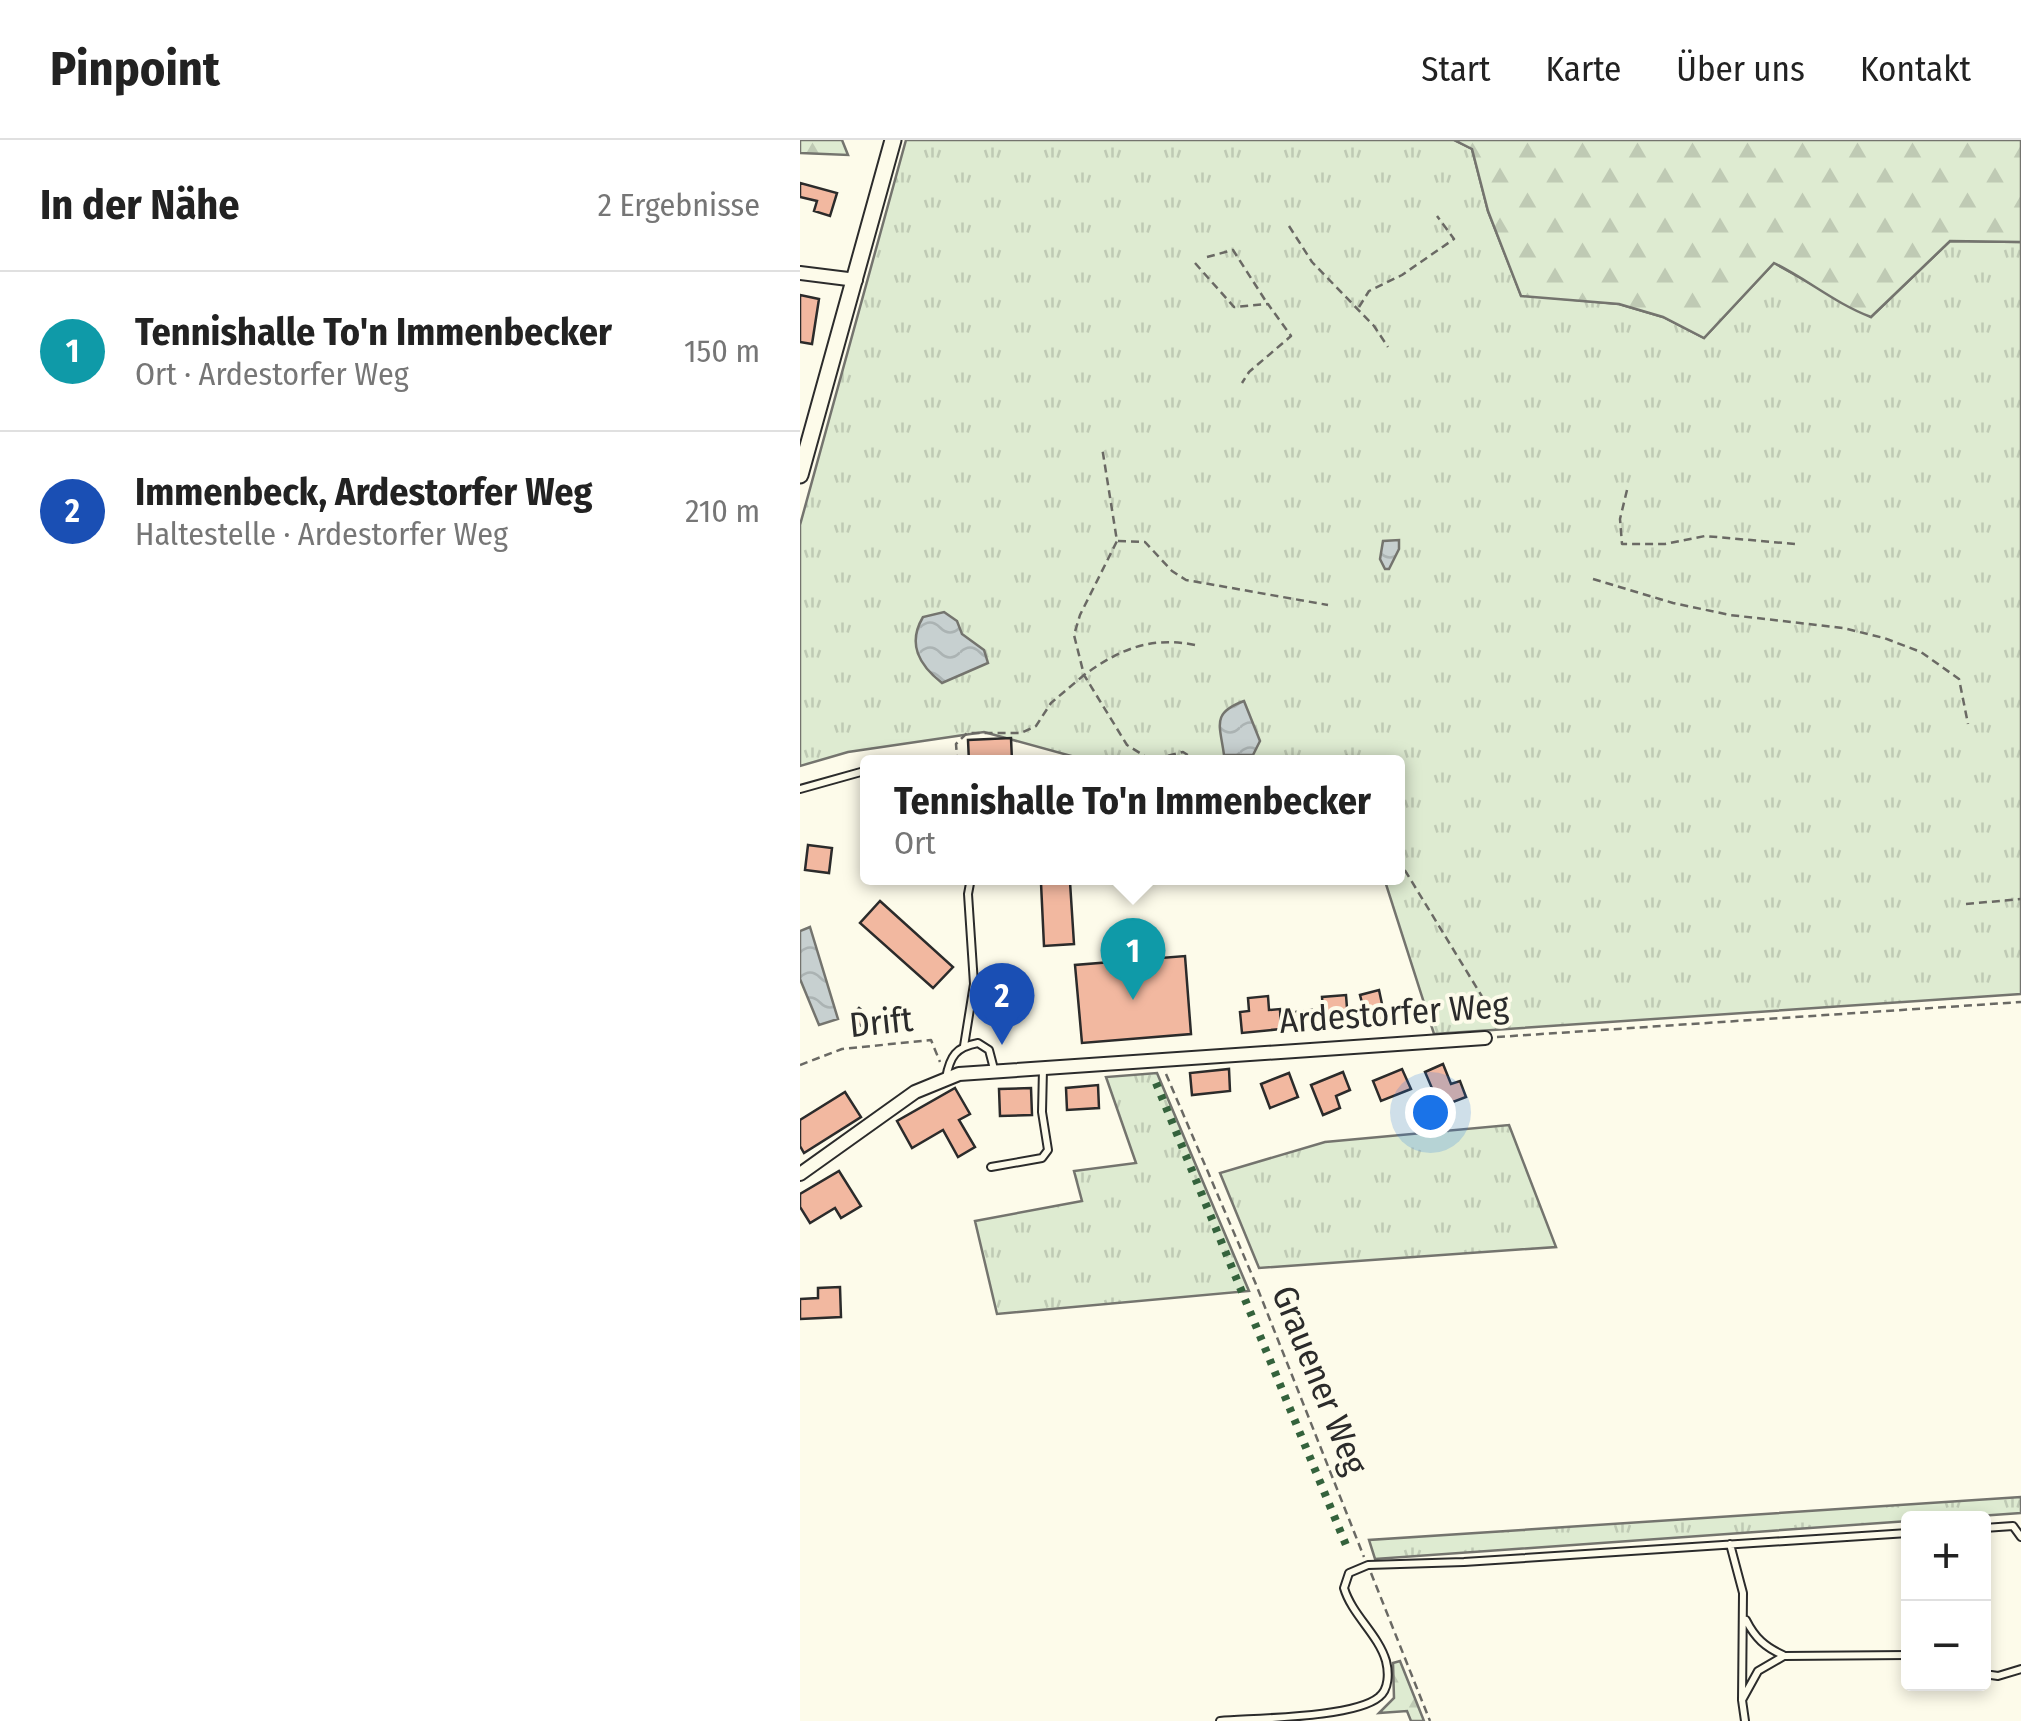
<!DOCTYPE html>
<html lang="de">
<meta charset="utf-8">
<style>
:root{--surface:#fff;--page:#f6f6f6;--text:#222;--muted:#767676;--line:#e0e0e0;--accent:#111827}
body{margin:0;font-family:"Fira Sans Condensed",sans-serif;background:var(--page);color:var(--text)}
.controls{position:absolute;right:30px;bottom:30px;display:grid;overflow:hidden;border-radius:10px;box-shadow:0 5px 15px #0003}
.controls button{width:90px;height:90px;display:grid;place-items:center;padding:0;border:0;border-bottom:2px solid var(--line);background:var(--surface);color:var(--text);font:50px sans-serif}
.you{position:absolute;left:630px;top:972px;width:35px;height:35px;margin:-25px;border:8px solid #fff;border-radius:50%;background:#1a73e8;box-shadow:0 0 0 15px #1a73e833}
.badge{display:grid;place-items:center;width:65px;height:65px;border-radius:50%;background:var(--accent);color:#fff;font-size:32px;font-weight:700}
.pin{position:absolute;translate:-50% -82px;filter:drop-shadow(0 2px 5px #0008)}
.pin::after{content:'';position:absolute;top:52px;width:35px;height:30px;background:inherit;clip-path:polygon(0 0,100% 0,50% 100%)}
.popup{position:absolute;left:60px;top:615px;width:545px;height:130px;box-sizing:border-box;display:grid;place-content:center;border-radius:10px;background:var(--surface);filter:drop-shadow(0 2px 8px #0005);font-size:32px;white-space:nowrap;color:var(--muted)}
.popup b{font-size:38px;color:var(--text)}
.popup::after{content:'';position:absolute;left:50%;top:100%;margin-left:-20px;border:20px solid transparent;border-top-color:var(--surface)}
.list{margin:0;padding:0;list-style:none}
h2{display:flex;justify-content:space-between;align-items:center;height:130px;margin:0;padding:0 40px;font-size:42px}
h2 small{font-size:32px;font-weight:400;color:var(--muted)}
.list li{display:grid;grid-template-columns:65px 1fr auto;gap:30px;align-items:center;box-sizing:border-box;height:160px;padding:0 40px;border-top:2px solid var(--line)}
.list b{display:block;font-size:38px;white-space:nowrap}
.list p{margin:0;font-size:32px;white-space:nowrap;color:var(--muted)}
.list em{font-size:32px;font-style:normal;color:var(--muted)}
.map{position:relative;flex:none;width:1221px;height:1581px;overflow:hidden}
header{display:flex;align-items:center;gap:60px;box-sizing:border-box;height:140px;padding:0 50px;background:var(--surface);border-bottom:2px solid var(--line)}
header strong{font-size:48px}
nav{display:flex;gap:55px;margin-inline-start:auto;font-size:35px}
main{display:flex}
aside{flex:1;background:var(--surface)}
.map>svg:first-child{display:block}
</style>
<header>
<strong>Pinpoint</strong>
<nav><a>Start</a><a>Karte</a><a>Über uns</a><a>Kontakt</a></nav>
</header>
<main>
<aside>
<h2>In der Nähe<small>2 Ergebnisse</small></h2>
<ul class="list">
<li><span class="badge" style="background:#0f9aa8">1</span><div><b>Tennishalle To'n Immenbecker</b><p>Ort · Ardestorfer Weg</p></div><em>150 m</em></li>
<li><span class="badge" style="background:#1a4fb4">2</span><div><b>Immenbeck, Ardestorfer Weg</b><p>Haltestelle · Ardestorfer Weg</p></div><em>210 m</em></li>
</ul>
</aside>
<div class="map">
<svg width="1221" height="1581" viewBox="0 0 1221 1581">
<defs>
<pattern id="grass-tufts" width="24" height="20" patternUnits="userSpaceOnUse" patternTransform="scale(2.5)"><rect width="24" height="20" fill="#deebd1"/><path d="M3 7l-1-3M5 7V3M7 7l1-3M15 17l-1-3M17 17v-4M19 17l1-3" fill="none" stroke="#bfcab4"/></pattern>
<pattern id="forest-firs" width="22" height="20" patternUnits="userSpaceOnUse" patternTransform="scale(2.5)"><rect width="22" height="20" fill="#deebd1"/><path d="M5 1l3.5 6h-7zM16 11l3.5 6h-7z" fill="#bfcab4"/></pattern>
<pattern id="water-waves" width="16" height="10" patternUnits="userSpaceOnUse" patternTransform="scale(2.5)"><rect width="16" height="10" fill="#c7d0d0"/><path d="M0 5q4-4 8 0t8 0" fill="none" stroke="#abb3b3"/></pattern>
</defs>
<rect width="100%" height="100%" fill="#fdfbea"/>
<path fill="url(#grass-tufts)" stroke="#74746e" stroke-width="2.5" d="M106,0H654L672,9L688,71L721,155L819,164L863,177L904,198L974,123L1071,177L1150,101L1221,102V854L634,894L584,738H598V622H293L184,592L48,612L0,626V385Z
M357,933L449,1151L197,1174L175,1081L282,1061L274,1031L336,1023L306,937Z
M709,985L756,1107L459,1128L420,1033L525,1002Z
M1221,1357V1373L575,1419L569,1400Z"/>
<path fill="url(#forest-firs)" stroke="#74746e" stroke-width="2.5" d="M0,0H42L48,15L0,13Z
M654,0H1221V102L1150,101L1071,177C1036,164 1007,139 974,123L904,198L863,177L819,164L721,156L688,71L672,9Z
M600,1521L624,1581H611L607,1571L579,1573L594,1558L593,1523Z"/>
<path fill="url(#water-waves)" stroke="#74746e" stroke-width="2.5" d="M599,400V409L589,429H585L580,419L583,401Z
M144,472L157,481L162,494L184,510L188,523L142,543C119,525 107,504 123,477Z
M444,561L460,601L453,615H424C420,585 411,573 444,561Z
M10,787L38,879L19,885L0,839V791Z"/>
<path fill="#f2b8a0" stroke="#2b2b2b" stroke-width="2.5" d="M0,43L37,53L30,76L14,71L17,61L0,57Z
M0,155L19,159L12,204L0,202Z
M211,598L212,621L169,622L168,600Z
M8,705L32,708L29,733L5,730Z
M270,742L274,804L244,806L241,743Z
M80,761L153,827L133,848L60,783Z
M385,816L391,894L282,903L275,825Z
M579,850L585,878L567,882L560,855Z
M546,855L548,881L524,883L522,857Z
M468,856L469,870L480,869L481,889L442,893L440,872L449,871L448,858Z
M59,868L75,882L67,891L51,877Z
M512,870L514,886L497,888L495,872Z
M643,924L651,944L660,941L666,957L640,967L625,932Z
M429,929L430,951L392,955L390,933Z
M602,929L611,949L581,961L573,941Z
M543,932L550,950L536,956L540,968L523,975L511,945Z
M489,933L498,957L470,968L461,944Z
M298,945L299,968L267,970L266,948Z
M155,948L170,974L159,980L175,1007L158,1017L143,990L112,1008L97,981Z
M231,948L232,975L200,976L199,949Z
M45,952L61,977L4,1013L0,1006V980Z
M39,1031L61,1066L41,1078L35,1068L10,1083L0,1067V1054Z
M40,1147L41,1177L0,1179V1159L18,1158V1148Z"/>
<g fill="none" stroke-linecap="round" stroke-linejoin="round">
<defs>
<path id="service" d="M0,649L68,630
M164,906L174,844L168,754L171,738
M146,938C150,916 156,907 178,903L189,910L194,929
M191,1027L242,1018L248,1010L242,972L243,929
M1184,1388L1213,1386L1221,1397
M930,1404L943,1453L942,1560L945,1581
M946,1480C955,1498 965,1507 983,1515
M1184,1534L1198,1536L1221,1529
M942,1560L958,1531L984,1516L1108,1515
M420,1581C455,1578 554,1578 579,1557C589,1549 589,1533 586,1521C578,1494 552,1475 544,1448L549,1433L568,1425L664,1422L1108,1393"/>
<path id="minor" d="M0,133L56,140
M0,1034L115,952L159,934L685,898"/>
<path id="tertiary" d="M0,335L93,0"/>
</defs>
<use href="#service" stroke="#2b2b2b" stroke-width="10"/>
<use href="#minor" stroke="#2b2b2b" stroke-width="16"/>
<use href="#tertiary" stroke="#2b2b2b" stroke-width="19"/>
<path stroke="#6a6964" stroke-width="2.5" stroke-dasharray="8 5" stroke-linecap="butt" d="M489,86L512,122L574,186L588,207
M407,117L433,110L467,163
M395,123L434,167L468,164L491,196L449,232L442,243
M559,167L569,151L602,135L654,99L637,76
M827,350L820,379L822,404H865L905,396L995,404
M318,401L345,402L372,431L386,440L528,465
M793,439L873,463L930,475L1043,488L1084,498L1121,512L1159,539L1168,584
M395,505C351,496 320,509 284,535L327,605L351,620L383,612L399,622
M154,622L157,617L156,604L167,593H221L236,586L251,563L284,535L274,495L280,475L317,401L302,307
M533,622L547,616L557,622
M598,719L686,863
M1166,764L1221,759
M697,897L1221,862
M0,925L42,909L131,900L140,922
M366,934L455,1142L564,1417
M571,1433L630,1581"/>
<use href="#service" stroke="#fdfbea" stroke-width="6"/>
<use href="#minor" stroke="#fdfbea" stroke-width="12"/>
<use href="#tertiary" stroke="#fdfbea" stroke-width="15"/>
<path stroke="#34623c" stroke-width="8" stroke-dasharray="5 8" stroke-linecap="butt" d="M356,943L546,1405"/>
</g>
<g text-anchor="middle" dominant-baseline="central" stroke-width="8" stroke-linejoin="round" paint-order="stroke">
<g font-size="35" fill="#2b2b2b" stroke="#fdfbea">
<text transform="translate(594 873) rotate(-4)">Ardestorfer Weg</text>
<text transform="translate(81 882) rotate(-6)">Drift</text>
<text transform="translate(520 1240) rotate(68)">Grauener Weg</text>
</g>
</g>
</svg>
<div class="controls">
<button>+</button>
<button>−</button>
</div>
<div class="you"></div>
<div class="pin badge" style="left:333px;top:860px;background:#0f9aa8">1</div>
<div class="popup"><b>Tennishalle To'n Immenbecker</b>Ort</div>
<div class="pin badge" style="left:202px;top:905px;background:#1a4fb4">2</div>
</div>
</main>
